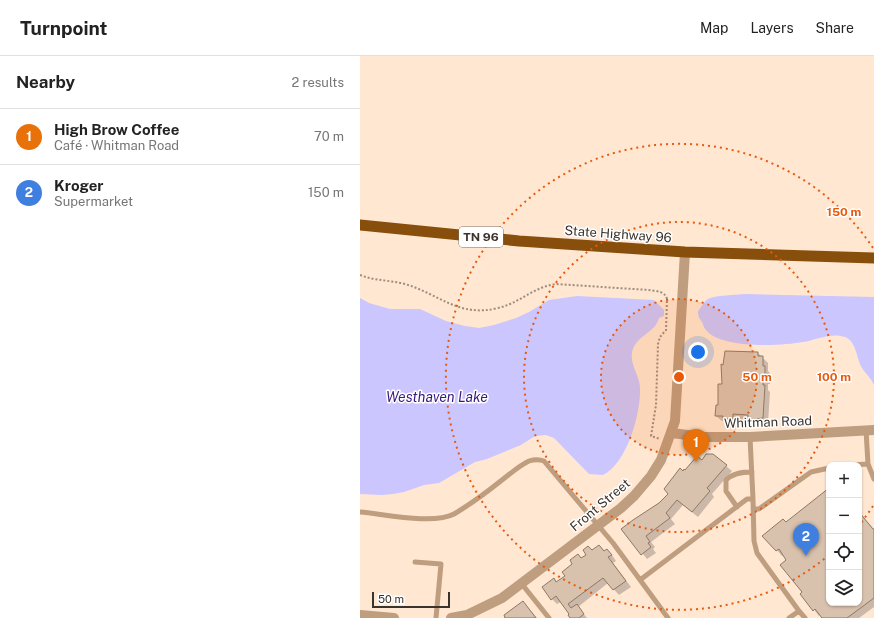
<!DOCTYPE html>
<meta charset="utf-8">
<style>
:root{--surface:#fff;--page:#f2f2f2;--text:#222;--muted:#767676;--line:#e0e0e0;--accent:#0f766e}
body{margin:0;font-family:"Public Sans",sans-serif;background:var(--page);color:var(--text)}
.controls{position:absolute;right:12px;bottom:12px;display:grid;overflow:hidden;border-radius:8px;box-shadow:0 1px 3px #0004}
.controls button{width:36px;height:36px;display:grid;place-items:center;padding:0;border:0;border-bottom:1px solid var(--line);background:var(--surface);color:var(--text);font:20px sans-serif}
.scale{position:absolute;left:12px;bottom:10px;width:78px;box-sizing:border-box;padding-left:4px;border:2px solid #3b322a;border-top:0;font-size:11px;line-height:14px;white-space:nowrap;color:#3b322a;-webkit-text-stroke:3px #fff;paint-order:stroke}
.you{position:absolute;left:338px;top:296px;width:14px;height:14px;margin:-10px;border:3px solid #fff;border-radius:50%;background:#1a73e8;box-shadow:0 0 0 6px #1a73e833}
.badge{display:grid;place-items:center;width:26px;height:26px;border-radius:50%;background:var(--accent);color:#fff;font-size:13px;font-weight:700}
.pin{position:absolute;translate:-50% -33px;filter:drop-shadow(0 1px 2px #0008)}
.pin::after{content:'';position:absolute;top:21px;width:14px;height:12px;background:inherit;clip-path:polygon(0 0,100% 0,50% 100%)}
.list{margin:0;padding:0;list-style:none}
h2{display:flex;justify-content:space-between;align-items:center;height:52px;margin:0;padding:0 16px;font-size:17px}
h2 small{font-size:13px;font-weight:400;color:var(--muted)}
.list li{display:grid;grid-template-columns:26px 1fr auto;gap:12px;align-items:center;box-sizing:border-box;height:56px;padding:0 16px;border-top:1px solid var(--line)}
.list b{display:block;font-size:15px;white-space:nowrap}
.list p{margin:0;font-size:13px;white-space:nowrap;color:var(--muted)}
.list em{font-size:13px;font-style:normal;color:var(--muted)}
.icon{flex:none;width:22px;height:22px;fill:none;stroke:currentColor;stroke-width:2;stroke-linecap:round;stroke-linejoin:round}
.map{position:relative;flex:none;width:514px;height:562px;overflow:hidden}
header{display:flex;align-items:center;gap:24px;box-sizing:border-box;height:56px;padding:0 20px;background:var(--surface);border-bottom:1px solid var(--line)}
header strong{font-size:19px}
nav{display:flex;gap:22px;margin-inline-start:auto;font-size:14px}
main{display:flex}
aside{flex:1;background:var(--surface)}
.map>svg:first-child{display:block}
</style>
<header>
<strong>Turnpoint</strong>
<nav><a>Map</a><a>Layers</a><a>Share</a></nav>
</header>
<main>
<aside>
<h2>Nearby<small>2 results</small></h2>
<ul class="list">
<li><span class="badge" style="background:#e8710a">1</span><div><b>High Brow Coffee</b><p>Café · Whitman Road</p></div><em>70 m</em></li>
<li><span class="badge" style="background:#3f7fe0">2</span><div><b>Kroger</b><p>Supermarket</p></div><em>150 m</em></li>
</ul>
</aside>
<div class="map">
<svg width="514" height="562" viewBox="0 0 514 562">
<rect width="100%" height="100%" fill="#ffe7d2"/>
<path fill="#cbc6fe" d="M385,238L514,241V329C511,322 506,318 502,312C496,302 497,286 485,281C472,276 455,284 443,286C421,290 361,293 346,274C344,272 343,268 342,266C339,262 338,260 338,255C341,252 344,245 348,243C355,239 376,239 385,238Z
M217,240L294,244L304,254V260L299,262C295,278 275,279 272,297C270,309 280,320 280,332C281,357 267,408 243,419L229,418L194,382L186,379L175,380L161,389L127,403L115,406L79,427L64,429L44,436L33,438L22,439L0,438V242L9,247L30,253H60L86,265L105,270L119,272L134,269L156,262L169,256L189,244Z"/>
<path fill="#0003" d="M398,297L408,307V315L410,317V328H408V334L410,336L408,367L394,369L389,364H378V369L370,368L367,365H362L356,360L363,329Z
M342,405L366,410L372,415L352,438L354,441L338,461L323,449L311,463L315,468L291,486L295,491L293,493L296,497L287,503L263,473L300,448L310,438L323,416Z
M469,434V547H499V456L514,474V551L499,562H464L461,558L459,560L442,538L444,536L427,505L424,499L422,500L417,494L426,467Z
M239,490L245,495L247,494L252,499L256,505L253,507L271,531L259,539L248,527L218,551L227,562H212L201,546L197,548L192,543L197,527L206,520L221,503Z
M163,546L177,562H147Z"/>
<path fill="#d8c1ad" stroke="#8e7866" d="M365,295L398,296V300H403V310H405V322H403V329H405L403,362L388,364V359L373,358V363H363V360H355L356,349H358V328H362L361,308L363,309Z
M346,398H353L367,409L347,432L350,435L332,456L317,444L306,457L310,462L286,480L290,486L288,487L291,491L281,499L261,473L273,464L299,447L308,438L304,433L320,412L323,415L324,413L325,414L337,400L342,404Z
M469,432V547H499V456L513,473H514V542L487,562H462L455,553L453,555L440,538L442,536L420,509L426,504L419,493L416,495L402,480L423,463L426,466Z
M239,489L244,495L247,493L252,499L248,501L266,525L253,534L243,522L208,548L211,552L217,548L224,558L219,562H210L208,559L209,558L196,540L191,544L182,531L194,522L196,526L205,520L202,516L212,508L210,504L218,498L221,502L226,499L223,494L228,490L232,494Z
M163,545L176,562H145L144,559Z"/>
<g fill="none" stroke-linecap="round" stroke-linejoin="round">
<path stroke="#9d8d7e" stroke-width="2" stroke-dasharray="2 2" stroke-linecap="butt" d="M0,219C15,225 30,224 45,228C79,238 99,262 138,252C160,247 173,231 196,228L289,234C296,235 305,235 307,243L306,274L300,281L298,288L296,349L291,380L300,383"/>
<path stroke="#bf9d7f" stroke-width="5" d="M506,374L508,408L514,423
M491,409L508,408
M393,443L394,485L397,497L439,555
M377,451L366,435V424C373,417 382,416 392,416
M393,453H399L451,416L469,412
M0,456C24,458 73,469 94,458C111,448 127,436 142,424C150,418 160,409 169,405C175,403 179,403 184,405L253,487L308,562
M55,506L81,508L76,562
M280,524L387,443H393L390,381
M161,527L189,562
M429,562L439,555L445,562"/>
<path stroke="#bf9d7f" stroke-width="10" d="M312,377L343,381H390L514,374
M0,559L34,562
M91,562L107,559L142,542L261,452L274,440L291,420L301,404L315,365L325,196"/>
<path stroke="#884f0c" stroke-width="11" d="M0,169L159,185L325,196L514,202"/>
</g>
<circle cx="319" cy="321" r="78" fill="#e8590c" fill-opacity=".12"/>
<g fill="none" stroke="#e8590c" stroke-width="2" stroke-dasharray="2 4">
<circle cx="319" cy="321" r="78"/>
<circle cx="319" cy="321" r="155"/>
<path d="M513 450A233 233 0 0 1 500 468M469 499A233 233 0 1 1 513 192"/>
</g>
<g text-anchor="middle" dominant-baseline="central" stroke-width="3" stroke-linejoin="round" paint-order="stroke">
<rect fill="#fff" stroke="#76706a" stroke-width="1" x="99" y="171" width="44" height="20" rx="3"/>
<g font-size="12" font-weight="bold" fill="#3b322a">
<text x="121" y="181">TN 96</text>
</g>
<g font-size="13" fill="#3b322a" stroke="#fff">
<text transform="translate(258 178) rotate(4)">State Highway 96</text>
<text transform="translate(408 366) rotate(-2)">Whitman Road</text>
<text transform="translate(240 449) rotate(-40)">Front Street</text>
</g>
<g font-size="14" font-style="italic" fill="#39197f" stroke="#fff">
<text x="77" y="341">Westhaven Lake</text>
</g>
</g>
<circle cx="319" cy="321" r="6" fill="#e8590c" stroke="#fff" stroke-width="2"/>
<g font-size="12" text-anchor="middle" font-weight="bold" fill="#e8590c" stroke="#fff" stroke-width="3" stroke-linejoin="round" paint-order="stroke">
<text x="484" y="160">150 m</text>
<text x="397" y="325">50 m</text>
<text x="474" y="325">100 m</text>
</g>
</svg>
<div class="controls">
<button>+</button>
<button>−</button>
<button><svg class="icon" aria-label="locate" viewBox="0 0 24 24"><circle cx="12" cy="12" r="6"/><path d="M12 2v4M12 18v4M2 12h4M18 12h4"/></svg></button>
<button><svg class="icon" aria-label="layers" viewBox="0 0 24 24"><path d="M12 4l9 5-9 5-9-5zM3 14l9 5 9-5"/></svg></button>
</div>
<div class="scale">50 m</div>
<div class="you"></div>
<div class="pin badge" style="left:336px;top:406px;background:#e8710a">1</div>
<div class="pin badge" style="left:446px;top:500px;background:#3f7fe0">2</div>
</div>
</main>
